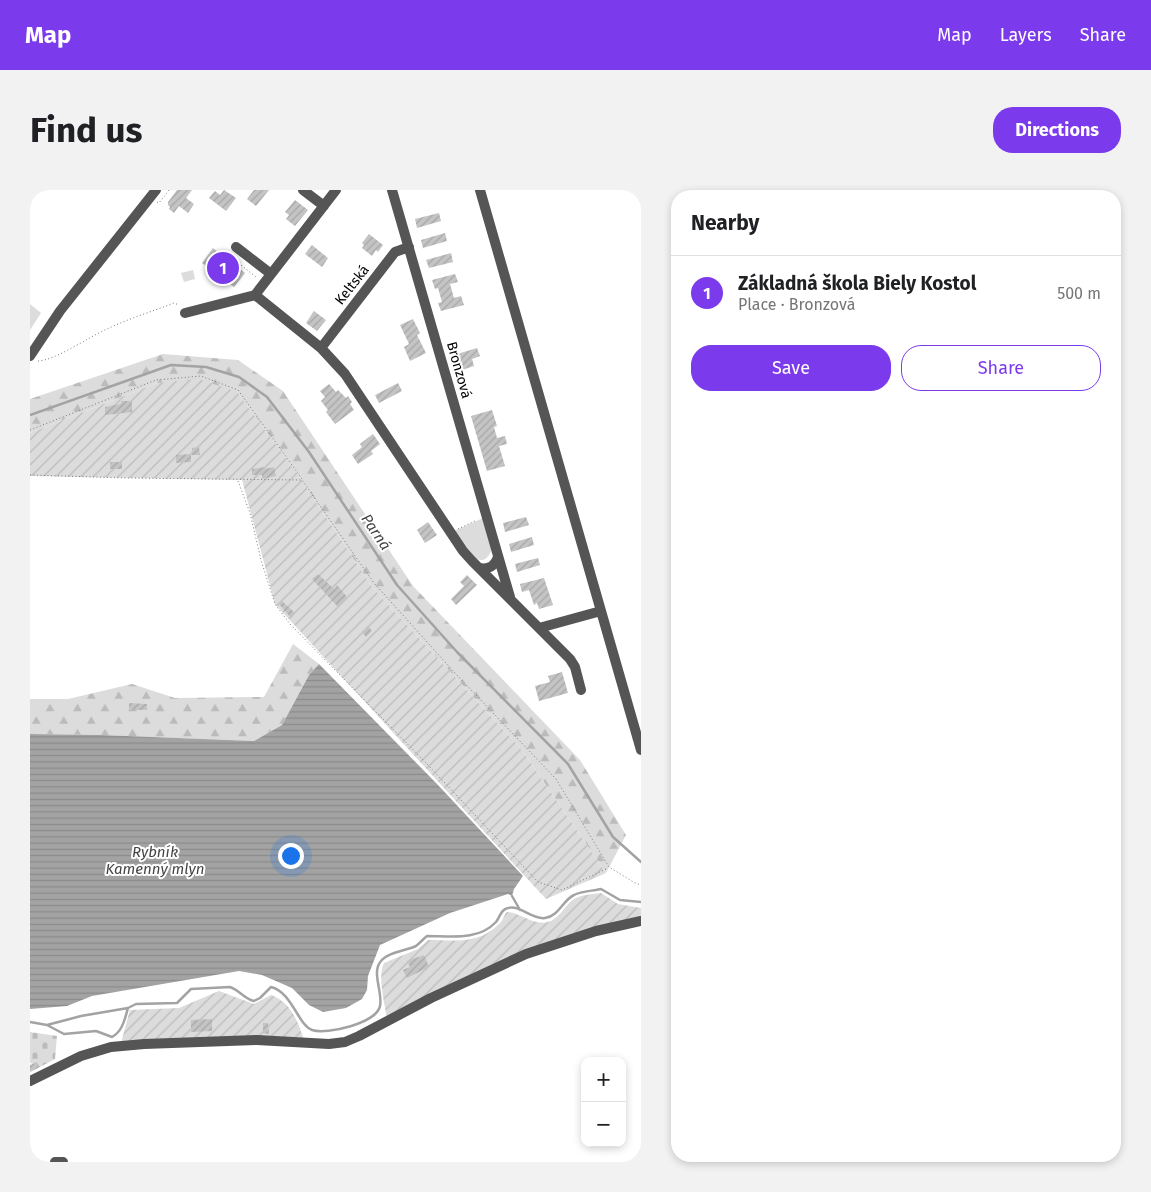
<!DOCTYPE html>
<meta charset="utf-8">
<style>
:root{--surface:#fff;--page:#f2f2f2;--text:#202124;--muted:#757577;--line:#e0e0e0;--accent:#7c3aed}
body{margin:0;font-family:"Fira Sans",sans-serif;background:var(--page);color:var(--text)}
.controls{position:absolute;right:15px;bottom:15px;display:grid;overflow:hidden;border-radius:10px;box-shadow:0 2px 8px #0003}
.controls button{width:45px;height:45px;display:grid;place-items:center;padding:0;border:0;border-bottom:1px solid var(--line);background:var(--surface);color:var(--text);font:25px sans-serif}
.you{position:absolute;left:260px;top:665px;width:18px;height:18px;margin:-12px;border:4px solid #fff;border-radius:50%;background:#1a73e8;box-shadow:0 0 0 8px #1a73e833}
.badge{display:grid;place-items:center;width:32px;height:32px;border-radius:50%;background:var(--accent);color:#fff;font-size:16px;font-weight:700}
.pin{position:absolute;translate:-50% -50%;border:2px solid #fff;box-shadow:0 1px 5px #0006}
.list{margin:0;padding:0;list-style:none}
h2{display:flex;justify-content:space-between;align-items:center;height:65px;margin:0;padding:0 20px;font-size:21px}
h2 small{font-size:16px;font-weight:400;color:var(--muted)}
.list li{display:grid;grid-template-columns:32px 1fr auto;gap:15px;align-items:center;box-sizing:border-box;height:75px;padding:0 20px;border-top:1px solid var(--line)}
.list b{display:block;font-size:19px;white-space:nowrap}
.list p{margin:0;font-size:16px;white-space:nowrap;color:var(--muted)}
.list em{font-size:16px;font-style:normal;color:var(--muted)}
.actions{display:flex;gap:10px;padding:15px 20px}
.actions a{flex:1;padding:11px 0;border:1px solid var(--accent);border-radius:20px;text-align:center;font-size:18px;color:var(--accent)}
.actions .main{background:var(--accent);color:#fff}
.map{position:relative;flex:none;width:611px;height:972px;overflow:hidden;border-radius:20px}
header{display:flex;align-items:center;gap:30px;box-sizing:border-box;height:70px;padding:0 25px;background:var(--accent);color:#fff}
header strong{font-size:24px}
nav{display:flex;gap:28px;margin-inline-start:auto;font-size:18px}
.intro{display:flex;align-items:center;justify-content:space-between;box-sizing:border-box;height:120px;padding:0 30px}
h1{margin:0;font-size:35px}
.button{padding:12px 22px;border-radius:20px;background:var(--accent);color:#fff;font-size:18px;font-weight:700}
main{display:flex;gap:30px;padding:0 30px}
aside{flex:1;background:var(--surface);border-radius:20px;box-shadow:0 2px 8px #0003}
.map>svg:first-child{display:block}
</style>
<header>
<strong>Map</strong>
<nav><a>Map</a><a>Layers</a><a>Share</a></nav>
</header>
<div class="intro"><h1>Find us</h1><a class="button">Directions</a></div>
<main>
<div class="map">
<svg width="611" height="972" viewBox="0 0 611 972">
<defs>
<pattern id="forest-firs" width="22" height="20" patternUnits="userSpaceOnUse" patternTransform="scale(1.25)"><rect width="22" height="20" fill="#dcdcdc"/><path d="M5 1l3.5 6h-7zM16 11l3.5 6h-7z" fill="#bbb"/></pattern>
<pattern id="cemetery-stones" width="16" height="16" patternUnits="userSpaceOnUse" patternTransform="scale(1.25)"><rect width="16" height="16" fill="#dcdcdc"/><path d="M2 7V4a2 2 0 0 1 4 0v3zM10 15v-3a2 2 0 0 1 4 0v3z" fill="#bbb"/></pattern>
<pattern id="park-crowns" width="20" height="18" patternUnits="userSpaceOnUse" patternTransform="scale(1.25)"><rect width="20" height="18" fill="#dcdcdc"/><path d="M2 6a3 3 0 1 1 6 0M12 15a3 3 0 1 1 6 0" fill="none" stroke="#bbb"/></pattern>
<pattern id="garden-furrows" width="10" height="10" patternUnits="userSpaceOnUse" patternTransform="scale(1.25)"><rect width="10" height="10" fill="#dcdcdc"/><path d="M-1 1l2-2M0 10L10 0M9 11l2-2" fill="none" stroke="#bbb"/></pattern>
<pattern id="water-rules" width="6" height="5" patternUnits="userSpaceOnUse" patternTransform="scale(1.25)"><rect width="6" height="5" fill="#a3a3a3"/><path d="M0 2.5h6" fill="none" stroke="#8b8b8b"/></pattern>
<pattern id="building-hatch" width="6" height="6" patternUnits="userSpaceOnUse" patternTransform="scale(1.25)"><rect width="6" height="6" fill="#c4c4c4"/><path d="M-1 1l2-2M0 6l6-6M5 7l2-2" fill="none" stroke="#a7a7a7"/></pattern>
</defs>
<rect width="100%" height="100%" fill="#fff"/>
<path fill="#dcdcdc" d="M0,114L11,123L0,140Z
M453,328L462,359C451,388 431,352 424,341Z"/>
<path fill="url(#forest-firs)" d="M133,164L208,170L253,201L383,396L550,570L596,645L576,683L492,560L342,397L269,286L207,202L127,193L0,243V209Z
M263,454L289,474L279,485L252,535L224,551L71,545L0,544V509H38L102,494L145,508L234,507Z"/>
<path fill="url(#cemetery-stones)" d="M0,842L27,846L25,869L10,877L7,872L2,874L0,872Z"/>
<path fill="url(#park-crowns)" d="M163,80L165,89L154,92L151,83Z"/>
<path fill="url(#garden-furrows)" d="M169,189L207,202L269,286L342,397L492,560L576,683L516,709L245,414L212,290L0,286V243L127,193Z
M571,703L588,714L611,718V729L562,740L357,829C355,814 347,786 354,773L388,759L398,750C425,750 448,755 469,734C473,731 473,726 477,722C491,723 504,736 518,732C529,729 535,715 544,709C550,705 563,704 571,703Z
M189,801L224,814L241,805C261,812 268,832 274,850L91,853L100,820L149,818Z"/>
<path fill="url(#water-rules)" d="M289,474L408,595L493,686L484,699L482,706L478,704L420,723L350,755L338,786L337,800L332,809L316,818L293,822L279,815L262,798L232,785L209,781L62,806L37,816L0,819V544L71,545L224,551L252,535L279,485Z"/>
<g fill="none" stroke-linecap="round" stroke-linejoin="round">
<path stroke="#a3a3a3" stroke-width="2.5" d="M0,225L141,175L176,177L209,187L237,207L279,262L367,395L427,462L538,574L583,647L611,672
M482,706L490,720
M0,832L17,835L51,826L98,818L106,814L147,813L161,799L200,797C209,800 215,809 224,811L230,808L241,797C262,802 268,835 282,840C297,845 347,833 350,816C353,802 341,782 351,771C358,762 375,761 386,756C390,753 393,749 397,746C421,746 448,751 466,732C470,727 471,719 478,718C491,715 502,730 515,728C529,726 533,710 544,705C551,701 563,701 571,699L590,710L611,712
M17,835L34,844L66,841L82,847C93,841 95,828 98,818"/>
</g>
<path fill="url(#building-hatch)" d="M147,0H162L156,8L164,14L158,23L149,16L144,23L139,19L140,17L138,15V12Z
M194,0L206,8L196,21L179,8L185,1L190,5Z
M224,0H239L226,16L217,9Z
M265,10L278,20L265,36L256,29L259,25L255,22Z
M409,23L411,31L387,38L385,29Z
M415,43L417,51L393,58L391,50Z
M339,44L353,55L348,62L346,60L342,66L332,58L334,55L332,53Z
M282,55L298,68L292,77L275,64Z
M183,58L215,83L204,97L172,73Z
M421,63L423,72L399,78L396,70Z
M425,84L428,92L420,94L424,108L431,106L434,115L411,121L408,113L412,112L408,98L405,99L402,90Z
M284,121L296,130L287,141L276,133Z
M383,129L390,143L387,145L396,163L380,171L374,157L379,154L370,135Z
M447,158L450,166L442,169L444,176L432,180L430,172L427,173L424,165Z
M368,193L372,201L349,213L345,205Z
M299,194L306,202L308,200L316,208L318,206L322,212L320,214L324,220L305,234L296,222L298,220L291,211L295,207L290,201Z
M91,211H102V222L75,225V217L91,214Z
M462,220L467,236L464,237L467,248L475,246L477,254L469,256L475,276L457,281L441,226Z
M343,244L350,254L341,261L343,264L328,274L322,265L332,257L330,254Z
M169,257L170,265H162V258Z
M161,264V272L146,273V265Z
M80,272H92V279H80Z
M235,277V279L244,277L246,286L232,289V285H222V279Z
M496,327L499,335L475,342L473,333Z
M398,332L407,345L395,353L387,340Z
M502,347L504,355L481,362L479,354Z
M508,368L510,375L487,382L485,374Z
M288,384L304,399L307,395L317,407L308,417L282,389Z
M437,385L447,395L426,415L421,409L434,396L430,392Z
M514,388L523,415L509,419L507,413L504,415L499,400L492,402L490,394Z
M252,411L265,423L261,428L249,414Z
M338,436L342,441L336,447L332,442Z
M532,482L538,503L509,511L505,496L520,492L518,486Z
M99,513L117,514V520H99Z
M394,765L399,777L377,788L373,780L380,777L377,771Z
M182,829V841L161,842V830Z
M233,833H238L239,844L233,843Z
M7,872L10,877L0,882V875Z"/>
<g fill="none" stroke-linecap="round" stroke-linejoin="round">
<path stroke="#777" stroke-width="1" stroke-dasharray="1 2.5" stroke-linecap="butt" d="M127,12L129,13L139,0
M192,60L226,87
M8,171C26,170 57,148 75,140C97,129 121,122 144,113L149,115
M0,240L126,190L171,186L208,200L272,289
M0,285L96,288L272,290L344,393L425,483L526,589L579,677L605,693L611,695
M208,291L220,323L231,370L245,414L260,434L398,575L508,692L532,700L578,678
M428,339L447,330"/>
<path stroke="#555" stroke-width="10" d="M273,0L294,16
M306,0L225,105L291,158L315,184L433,361L442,371L540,469L545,477L551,500
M362,0L480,407
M450,0L611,560
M206,57L241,84
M155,123L225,105
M291,158L365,62L379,57
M0,166L30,121L126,0
M449,378C458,380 465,376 468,367
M509,438L571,421
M0,891L51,866L81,857L114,854L227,850L299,854L315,852L329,846L401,808L496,764L566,741L611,731
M25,972H33"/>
</g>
<g text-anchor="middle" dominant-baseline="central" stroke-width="4" stroke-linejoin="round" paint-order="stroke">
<g font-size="14" fill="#000" stroke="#fff">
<text transform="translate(322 95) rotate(-52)">Keltská</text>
<text transform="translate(429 180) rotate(74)">Bronzová</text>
</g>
<g font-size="15" font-style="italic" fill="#444" stroke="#fff">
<text transform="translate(346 342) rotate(56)">Parná</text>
<text x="125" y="662">Rybník<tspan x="125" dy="17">Kamenný mlyn</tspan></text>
</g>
</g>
</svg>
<div class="controls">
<button>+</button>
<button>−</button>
</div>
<div class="you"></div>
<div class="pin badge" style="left:193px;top:78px">1</div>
</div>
<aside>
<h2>Nearby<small></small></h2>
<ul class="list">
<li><span class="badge">1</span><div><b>Základná škola Biely Kostol</b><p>Place · Bronzová</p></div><em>500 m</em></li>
</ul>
<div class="actions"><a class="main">Save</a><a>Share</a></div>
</aside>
</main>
